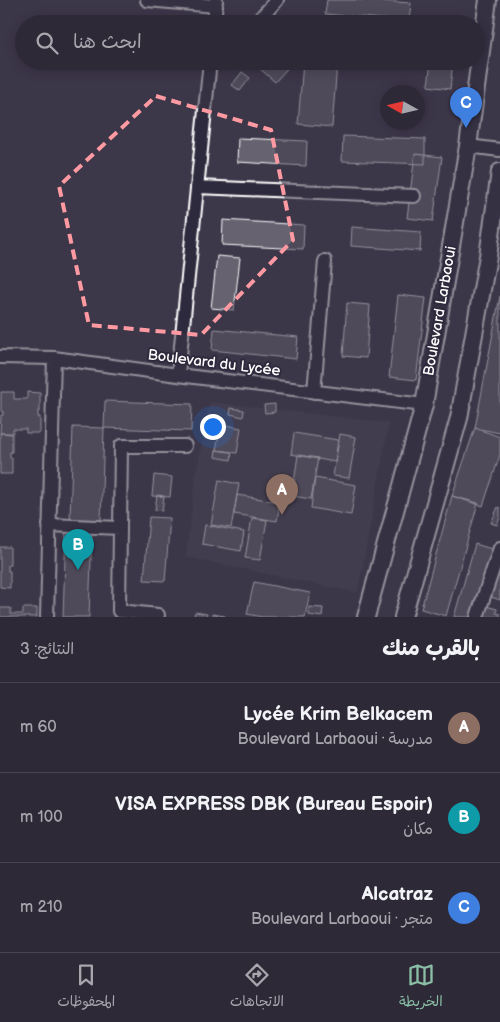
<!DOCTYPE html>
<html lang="ar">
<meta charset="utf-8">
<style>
:root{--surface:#2d2937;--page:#35313f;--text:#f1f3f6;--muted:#a7a6ad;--line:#484552;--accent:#8abfa5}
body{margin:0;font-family:"Balsamiq Sans","Playpen Sans Arabic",sans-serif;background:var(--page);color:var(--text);direction:rtl}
.compass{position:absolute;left:380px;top:85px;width:45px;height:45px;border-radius:50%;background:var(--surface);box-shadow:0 2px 12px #0003;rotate:278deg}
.you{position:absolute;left:212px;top:426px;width:18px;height:18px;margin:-12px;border:4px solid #fff;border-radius:50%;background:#1a73e8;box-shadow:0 0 0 8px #1a73e833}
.badge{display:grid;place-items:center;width:32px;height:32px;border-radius:50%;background:var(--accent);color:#fff;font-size:16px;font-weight:700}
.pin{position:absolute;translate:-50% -41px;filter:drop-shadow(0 1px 2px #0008)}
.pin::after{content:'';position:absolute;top:26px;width:18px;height:15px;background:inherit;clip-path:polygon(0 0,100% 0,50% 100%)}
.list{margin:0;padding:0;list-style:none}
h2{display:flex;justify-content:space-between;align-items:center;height:65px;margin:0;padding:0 20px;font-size:21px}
h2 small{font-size:16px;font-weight:400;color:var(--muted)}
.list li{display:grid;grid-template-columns:32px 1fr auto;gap:15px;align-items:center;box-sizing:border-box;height:90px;padding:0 20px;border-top:1px solid var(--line)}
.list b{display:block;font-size:19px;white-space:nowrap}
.list p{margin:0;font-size:16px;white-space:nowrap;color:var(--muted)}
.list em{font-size:16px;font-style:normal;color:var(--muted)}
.icon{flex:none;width:28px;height:28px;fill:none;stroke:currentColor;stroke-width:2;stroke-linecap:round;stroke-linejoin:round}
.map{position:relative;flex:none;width:500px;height:617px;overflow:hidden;direction:ltr}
.search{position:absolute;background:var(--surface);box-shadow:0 2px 12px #0003;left:15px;right:15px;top:15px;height:55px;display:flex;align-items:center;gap:12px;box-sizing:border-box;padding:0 18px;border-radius:28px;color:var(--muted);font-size:19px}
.sheet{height:335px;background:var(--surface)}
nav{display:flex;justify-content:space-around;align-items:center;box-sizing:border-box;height:70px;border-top:1px solid var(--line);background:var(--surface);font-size:14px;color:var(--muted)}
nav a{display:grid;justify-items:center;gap:2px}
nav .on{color:var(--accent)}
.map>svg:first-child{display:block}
</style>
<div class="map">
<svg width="500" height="617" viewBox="0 0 500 617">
<rect width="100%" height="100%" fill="#3c3749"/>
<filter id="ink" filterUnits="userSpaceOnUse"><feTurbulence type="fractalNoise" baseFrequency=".02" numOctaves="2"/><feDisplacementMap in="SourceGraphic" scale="10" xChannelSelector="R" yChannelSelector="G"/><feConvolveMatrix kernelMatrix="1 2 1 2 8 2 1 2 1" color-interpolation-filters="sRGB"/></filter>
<g filter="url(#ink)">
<path fill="#494455" d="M210,402L389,423L358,591L354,592L186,557L196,474Z"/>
<path fill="#666270" stroke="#fff" d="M327,0H364L411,3L409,21L325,14Z
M261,61H294L275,82L257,66Z
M310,61H333V64H337L332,127L298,124L303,62H310Z
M344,61H363V62L344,65Z
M431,61H453L450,89L428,86Z
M242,72L250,78L240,91L232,85Z
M343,136L425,139V164L342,161Z
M238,138L307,141L306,166L237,162Z
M415,154L442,157L433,221L407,218Z
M223,220L304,225L303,249L222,245Z
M352,227L421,232L420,251L351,246Z
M217,256L240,258L234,310L211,308Z
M398,295L426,298L416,380L389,377Z
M500,296V433L475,428Z
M347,303L370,305L366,358L343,356Z
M214,329L298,337L296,359L212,350Z
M1,392H14V399H27V392L40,393V411H38V417H40V433H26V429H13V433H0L1,415H3V411H1Z
M105,401L192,404L191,431L104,428Z
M275,404V412L265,413L264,405Z
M231,408L244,410L243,417L230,414Z
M221,424L241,428L237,453L216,450Z
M73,427L104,428L101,522L70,520Z
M475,428L500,437V455L483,506L452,496Z
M0,433L12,434V452H10V458H12V474H0Z
M294,433L338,440L335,462L291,454Z
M340,434L356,437L349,478L333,476Z
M216,450L232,452L231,460L215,457Z
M298,455L318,458L311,499L292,496Z
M154,475L172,477L170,497L152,496Z
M315,478L356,485L351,515L311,508Z
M219,480L239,484L231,528L211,525Z
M157,495L164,496L162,511L155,510Z
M237,495L280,502L277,521L234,514Z
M452,496L478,503L446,616L421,609Z
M498,507L500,508V517L497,525L491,523Z
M149,517L170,518L165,581L144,580Z
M252,518L267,520L260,560L245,558Z
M205,525L244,532L241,551L202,544Z
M66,529L92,530L89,617H63Z
M475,544L495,550L475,617H454Z
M0,547H10V565H8V571H10V588L0,587Z
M500,565V600L491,597Z
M254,582L310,593L305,617H262L247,614Z
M486,606L497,609L496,613L500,614V617H483Z
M309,607L323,608L322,617L309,615Z
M0,608H11V614H23V608H37V617H0Z
M195,612L207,614L206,617H194Z
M212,614L225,616V617H212Z"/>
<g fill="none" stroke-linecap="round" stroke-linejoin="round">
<defs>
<path id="minor" d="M147,0L216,6
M214,24L216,0
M255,24L277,0
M468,146L500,150
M197,187L414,196
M0,357L54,358L178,375L424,405
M178,375L210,61
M314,392L325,261
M49,525L120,528
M158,615L119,611L121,446H185
M47,617L54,358
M477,617L500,548"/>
<path id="major" d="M366,617L424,405L468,146L488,0
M403,617L459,418L488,256L500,172"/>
</defs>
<use href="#minor" stroke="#fff" stroke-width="16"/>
<use href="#major" stroke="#fff" stroke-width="20"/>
<use href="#minor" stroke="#2f2a3d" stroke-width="12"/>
<use href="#major" stroke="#2f2a3d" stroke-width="16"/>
</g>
</g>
<path d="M0 0H500V617H0ZM156,96L271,130L293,240L201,335L89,325L59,186Z" fill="#3c3749" fill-opacity=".55" fill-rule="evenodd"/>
<path fill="none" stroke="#ff9aa2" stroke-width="4" stroke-dasharray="10 6" stroke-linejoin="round" d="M156,96L271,130L293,240L201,335L89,325L59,186Z"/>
<g text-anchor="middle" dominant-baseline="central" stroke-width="4" stroke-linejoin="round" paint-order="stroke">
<g font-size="15" fill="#fff" stroke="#2f2a3d">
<text transform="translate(440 311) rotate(-80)">Boulevard Larbaoui</text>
<text transform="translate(214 363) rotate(7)">Boulevard du Lycée</text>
</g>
</g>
</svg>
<svg class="compass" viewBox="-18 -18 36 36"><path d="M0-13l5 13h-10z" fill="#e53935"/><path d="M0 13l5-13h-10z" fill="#a7a6ad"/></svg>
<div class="you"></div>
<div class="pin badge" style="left:282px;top:515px;background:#8d6e63">A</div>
<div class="pin badge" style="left:78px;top:570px;background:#0f9aa8">B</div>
<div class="pin badge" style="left:466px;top:128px;background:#3f7fe0">C</div>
<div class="search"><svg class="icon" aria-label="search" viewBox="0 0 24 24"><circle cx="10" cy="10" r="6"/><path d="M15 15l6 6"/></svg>ابحث هنا</div>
</div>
<section class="sheet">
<h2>بالقرب منك<small>النتائج: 3</small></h2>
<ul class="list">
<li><span class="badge" style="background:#8d6e63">A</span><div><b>Lycée Krim Belkacem</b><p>مدرسة · Boulevard Larbaoui</p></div><em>60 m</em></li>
<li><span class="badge" style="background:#0f9aa8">B</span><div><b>VISA EXPRESS DBK (Bureau Espoir)</b><p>مكان</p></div><em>100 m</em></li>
<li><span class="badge" style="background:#3f7fe0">C</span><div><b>Alcatraz</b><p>متجر · Boulevard Larbaoui</p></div><em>210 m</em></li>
</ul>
</section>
<nav>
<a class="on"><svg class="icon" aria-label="map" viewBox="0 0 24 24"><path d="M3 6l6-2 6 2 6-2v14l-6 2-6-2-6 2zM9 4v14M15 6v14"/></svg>الخريطة</a>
<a><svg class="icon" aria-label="directions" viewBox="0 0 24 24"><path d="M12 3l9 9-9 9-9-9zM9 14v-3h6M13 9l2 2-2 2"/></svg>الاتجاهات</a>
<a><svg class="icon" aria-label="saved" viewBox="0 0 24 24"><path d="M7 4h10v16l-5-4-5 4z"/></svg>المحفوظات</a>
</nav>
